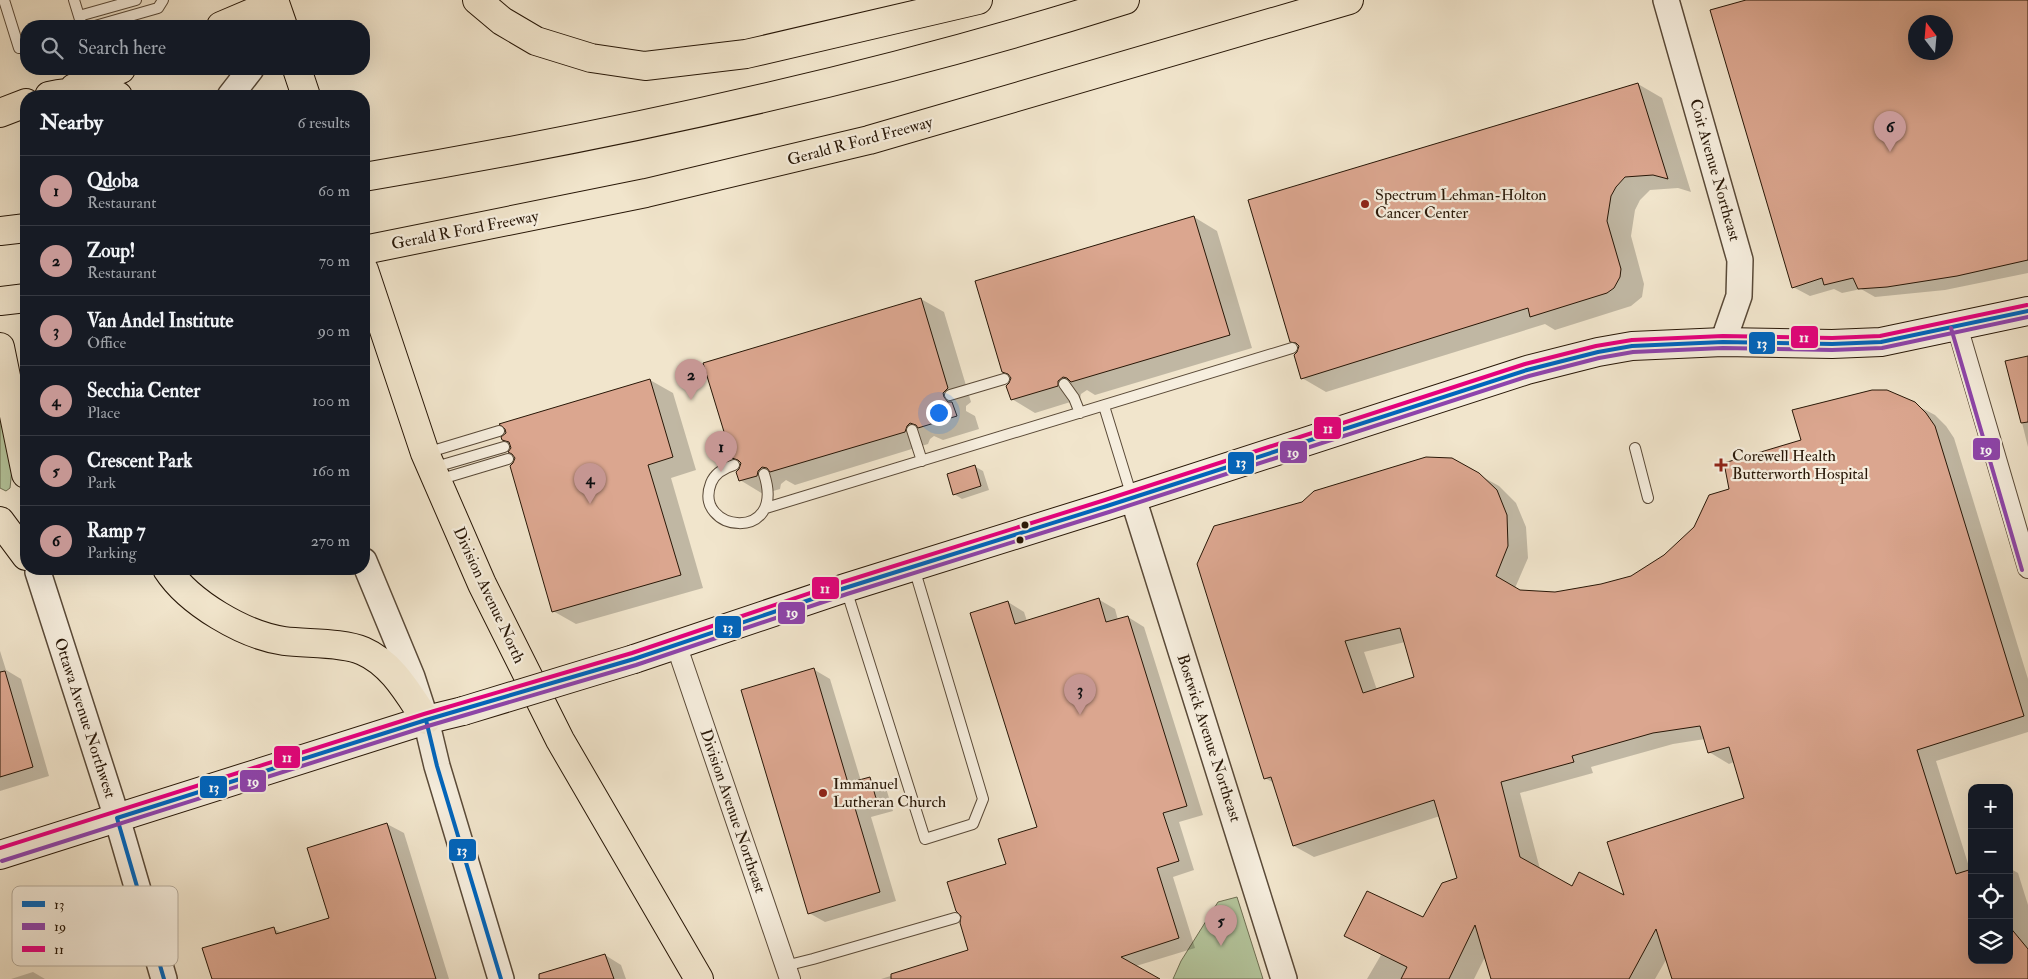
<!DOCTYPE html>
<meta charset="utf-8">
<style>
:root{--surface:#171b24;--page:#20242c;--text:#f1f3f6;--muted:#9ea1a6;--line:#363941;--accent:#c59692}
body{margin:0;font-family:"IM FELL Double Pica",serif;background:var(--page);color:var(--text)}
.controls{position:absolute;right:15px;bottom:15px;display:grid;overflow:hidden;border-radius:10px;box-shadow:0 5px 20px #0002}
.controls button{width:45px;height:45px;display:grid;place-items:center;padding:0;border:0;border-bottom:1px solid var(--line);background:var(--surface);color:var(--text);font:25px sans-serif}
.compass{position:absolute;left:1908px;top:15px;width:45px;height:45px;border-radius:50%;background:var(--surface);box-shadow:0 5px 20px #0002;rotate:344deg}
.you{position:absolute;left:938px;top:412px;width:18px;height:18px;margin:-12px;border:4px solid #fff;border-radius:50%;background:#1a73e8;box-shadow:0 0 0 8px #1a73e833}
.badge{display:grid;place-items:center;width:32px;height:32px;border-radius:50%;background:var(--accent);color:#111;font-size:16px;font-weight:700}
.pin{position:absolute;translate:-50% -41px;filter:drop-shadow(0 1px 2px #0008)}
.pin::after{content:'';position:absolute;top:26px;width:18px;height:15px;background:inherit;clip-path:polygon(0 0,100% 0,50% 100%)}
.list{margin:0;padding:0;list-style:none}
h2{display:flex;justify-content:space-between;align-items:center;height:65px;margin:0;padding:0 20px;font-size:21px}
h2 small{font-size:16px;font-weight:400;color:var(--muted)}
.list li{display:grid;grid-template-columns:32px 1fr auto;gap:15px;align-items:center;box-sizing:border-box;height:70px;padding:0 20px;border-top:1px solid var(--line)}
.list b{display:block;font-size:19px;white-space:nowrap}
.list p{margin:0;font-size:16px;white-space:nowrap;color:var(--muted)}
.list em{font-size:16px;font-style:normal;color:var(--muted)}
.icon{flex:none;width:28px;height:28px;fill:none;stroke:currentColor;stroke-width:2;stroke-linecap:round;stroke-linejoin:round}
.map{position:relative;flex:none;width:2028px;height:979px;overflow:hidden}
.search{position:absolute;background:var(--surface);box-shadow:0 5px 20px #0002;left:20px;top:20px;width:350px;height:55px;display:flex;align-items:center;gap:12px;box-sizing:border-box;padding:0 18px;border-radius:20px;color:var(--muted);font-size:19px}
.panel{position:absolute;background:var(--surface);box-shadow:0 5px 20px #0002;left:20px;top:90px;width:350px;height:485px;border-radius:20px}
.map>svg:first-child{display:block}
</style>
<div class="map">
<svg width="2028" height="979" viewBox="0 0 2028 979">
<rect width="100%" height="100%" fill="#f1e5cc"/>
<filter id="stains"><feTurbulence type="fractalNoise" baseFrequency=".004" numOctaves="4"/><feColorMatrix values="0 0 0 0 .2 0 0 0 0 .09 0 0 0 0 .02 0 0 0 .5 -.17"/></filter>
<radialGradient id="worn" r=".72"><stop offset=".6" stop-color="#630" stop-opacity="0"/><stop offset="1" stop-color="#630" stop-opacity=".3"/></radialGradient>
<path fill="#b4c69d" stroke="#6e6e52" d="M0,412L12,469L10,488L6,491L0,488Z
M1237,897L1263,979H1173L1181,961L1218,902Z"/>
<path fill="#0003" fill-rule="evenodd" d="M1750,0H2028V273L1945,290L1875,297L1861,289L1842,293L1834,289L1810,296L1793,287ZM1916,22H1946V52H1916Z
M1638,84L1662,98L1691,192L1678,188L1650,190L1640,200L1635,210L1631,236L1644,284L1642,297L1631,306L1555,330L1545,324L1326,392L1302,378L1298,353L1300,346L1291,341Z
M1194,217L1217,231L1252,348L1095,395L1087,390L1081,394L1080,399L1035,413L1012,399L1011,376L1003,372Z
M921,299L944,312L971,402L966,406V411L975,416L979,429L943,440L934,436L930,439L928,444L795,485L786,480L781,484L780,489L763,494L740,480L742,463L733,458Z
M2028,357V447L2007,362Z
M650,380L673,393L696,470L671,478L703,588L576,624L553,611L514,464L516,457L511,444L503,440Z
M1914,404L1935,415L1946,426L1954,438L2028,679V732L1936,761L1970,870L1972,960H2009V868L2018,873L2028,905V979H1673L1667,958L1655,979H1492L1486,955L1474,979H1367L1381,955L1346,936L1424,919L1459,879L1440,816L1314,857L1294,846L1274,783L1265,778L1198,564L1452,460L1499,486L1516,503L1526,527L1528,558L1515,588L1520,591L1555,593L1602,585L1631,577L1665,556L1731,490L1803,441ZM1405,642L1415,678L1377,690L1364,652ZM1705,739L1709,752L1729,764L1734,762L1746,799L1626,897L1573,887L1540,869L1520,793L1593,773L1591,767L1673,744Z
M974,466L983,471L989,490L962,499L954,494Z
M1098,599L1115,609L1118,620L1128,617L1144,627L1203,815L1179,822L1194,870L1173,877L1195,948L1136,966L1158,979H881L970,951L1007,865L1038,828L1008,602L1024,612L1027,621Z
M0,651L6,670L21,679L49,776L0,791Z
M813,669L830,679L861,781L870,779L886,788L893,811L871,817L896,901L825,922L809,913Z
M387,824L404,833L449,979H213L274,929L283,934L330,919Z
M605,955L621,965L626,979H546Z
M33,972L45,979H11Z"/>
<path fill="#dba68f" stroke="#281707" fill-rule="evenodd" d="M1746,0H2028V260L1957,276L1887,287L1858,289L1853,278L1824,285L1822,278L1792,288L1710,10ZM1916,22H1946V52H1916Z
M1638,83L1668,179L1653,175L1625,177L1616,187L1611,196L1607,221L1621,269L1620,277L1614,288L1607,293L1530,317L1528,308L1301,379L1294,355L1297,352L1299,346L1296,343L1290,342L1248,200Z
M1194,216L1230,335L1071,382L1067,378L1063,377L1058,381V386L1011,400L1006,386L1009,383L1011,378L1008,374L1002,372L975,281Z
M921,298L948,388L943,393L944,397L948,402H952L957,416L918,428L916,425L910,423L907,426L905,432L770,472L767,468L762,467L758,471L757,476L739,481L736,472L739,469L741,463L738,460L732,458L703,363Z
M2028,356V422L2021,423L2005,361Z
M650,379L673,457L648,465L681,575L552,612L510,466L513,463L515,458L512,454L508,452L511,448L509,442L502,440L501,437L506,433L505,429L499,424Z
M1872,390H1887L1915,402L1926,413L1935,426L2024,716L1917,750L1956,874L1972,869V960H2009V926L2028,949V979H1672L1656,929L1629,979H1491L1475,925L1449,979H1401L1407,967L1344,936L1367,891L1423,917L1442,883L1457,878L1434,800L1293,846L1271,777L1264,779L1197,564L1214,526L1302,502L1314,491L1426,457L1452,458L1479,473L1497,490L1507,515L1508,546L1496,576L1520,590L1555,592L1601,584L1631,576L1664,555L1694,527L1709,495L1729,489L1724,463L1801,440L1792,410ZM1400,628L1414,677L1363,693L1345,641ZM1700,726L1708,753L1729,747L1744,798L1607,842L1624,895L1579,872L1572,886L1520,857L1501,782L1574,762L1572,756L1653,733Z
M975,465L981,486L953,495L947,474Z
M1099,598L1106,622L1128,616L1187,806L1163,813L1179,861L1157,868L1179,938L1121,957L1160,979H891V974L968,950L960,923L961,916L956,911L947,882L1006,864L998,839L1037,827L970,613L1008,601L1015,624Z
M814,668L848,783L870,777L877,802L855,808L880,892L808,914L741,690Z
M5,671L33,767L0,777V672Z
M387,823L436,979H212L202,948L274,927L276,934L329,918L307,848Z
M605,954L614,979H539V974Z"/>
<g fill="none" stroke-linecap="round" stroke-linejoin="round">
<defs>
<path id="service" d="M4,0L19,48L26,46
M74,0L82,26
M79,16L136,0
M95,26L158,8L163,0
M1064,384L1074,398L1080,413
M950,395L1004,379
M1104,406L1132,497
M912,430L922,461
M1635,448L1648,498
M426,453L499,431
M734,465C724,468 715,473 711,483C692,532 787,544 764,474
M432,468L504,447
M438,480L508,459
M766,508L1292,348
M846,589L925,839L973,824L983,799L914,568
M785,966L813,959L955,918"/>
<path id="minor" d="M1957,326L2028,568
M676,644L790,979"/>
<path id="tertiary" d="M1666,0L1740,260L1739,296L1723,342
M230,96L251,69
M1133,498L1284,979
M364,561L412,677L426,720L437,766L501,979
M38,572L117,818L164,979"/>
<path id="secondary" d="M634,659L845,588L1107,506L1527,370L1598,352L1632,346L1723,342L1832,344L1881,342L2028,311
M0,855L426,720L463,711"/>
<path id="primary" d="M274,0L283,26
M297,69L306,96
M364,270L425,453L482,584L560,740L699,979"/>
<path id="motorway" d="M477,0L502,21L536,41L591,58L645,66L746,54L978,0
M221,26L275,3
M74,88L121,69
M49,96C71,91 96,90 118,96
M0,113L26,103
M364,177C621,134 876,79 1125,0
M0,231L26,228
M364,250L646,193L869,140L1349,0
M0,301L26,298
M0,347L26,474
M0,521L26,556
M167,569C189,603 244,635 284,641C307,644 343,642 363,651C393,664 409,695 426,720"/>
</defs>
<use href="#service" stroke="#5a4a38" stroke-width="12"/>
<use href="#minor" stroke="#5a4a38" stroke-width="22"/>
<use href="#tertiary" stroke="#5a4a38" stroke-width="28"/>
<use href="#secondary" stroke="#281707" stroke-width="30"/>
<use href="#primary" stroke="#281707" stroke-width="30"/>
<use href="#motorway" stroke="#281707" stroke-width="30"/>
<use href="#service" stroke="#f6eede" stroke-width="10"/>
<use href="#minor" stroke="#f6eede" stroke-width="20"/>
<use href="#tertiary" stroke="#f6eede" stroke-width="25"/>
<use href="#secondary" stroke="#f6eede" stroke-width="28"/>
<use href="#primary" stroke="#f1e5cc" stroke-width="28"/>
<use href="#motorway" stroke="#f1e5cc" stroke-width="28"/>
<defs>
<path id="secondary-bridge" d="M463,711L634,659"/>
</defs>
<use href="#secondary-bridge" stroke="#281707" stroke-width="30" stroke-linecap="butt"/>
<use href="#secondary-bridge" stroke="#f6eede" stroke-width="28"/>
<defs>
<path id="bus-1" d="M426,720L437,766L501,979
M164,979L117,818L426,720L634,659L845,588L1107,506L1527,370L1598,352L1632,346L1723,342L1832,344L1881,342L2028,311"/>
<path id="bus-2" d="M1951,328L2022,570
M2,861L428,726L636,665L847,594L1109,512L1529,376L1599,358L1633,352L1723,348L1832,350L1882,348L2028,317"/>
<path id="bus-3" d="M0,848L424,714L632,653L843,582L1105,500L1525,364L1596,346L1632,340L1723,336L1832,338L1880,336L2027,305"/>
</defs>
<use href="#bus-1" stroke="#f6eede" stroke-width="8"/>
<use href="#bus-2" stroke="#f6eede" stroke-width="8"/>
<use href="#bus-3" stroke="#f6eede" stroke-width="8"/>
<use href="#bus-1" stroke="#0065bd" stroke-width="4"/>
<use href="#bus-2" stroke="#8e44ad" stroke-width="4"/>
<use href="#bus-3" stroke="#e5007d" stroke-width="4"/>
</g>
<g fill="#8f2418" stroke="#f6eede" stroke-width="2">
<circle cx="1365" cy="204" r="5"/>
<path d="M1718.5 457.5h5v5h5v5h-5v5h-5v-5h-5v-5h5z"/>
<circle cx="823" cy="793" r="5"/>
</g>
<g fill="#281707" stroke="#f6eede" stroke-width="2">
<circle cx="1025" cy="525" r="4.5"/>
<circle cx="1020" cy="540" r="4.5"/>
</g>
<g text-anchor="middle" dominant-baseline="central" stroke-width="4.5" stroke-linejoin="round" paint-order="stroke">
<g font-size="16" fill="#281707" stroke="#f6eede">
<text transform="translate(860 141) rotate(-15)">Gerald R Ford Freeway</text>
<text transform="translate(1715 170) rotate(74)">Coit Avenue Northeast</text>
<text transform="translate(465 230) rotate(-11)">Gerald R Ford Freeway</text>
<text transform="translate(489 595) rotate(65)">Division Avenue North</text>
<text transform="translate(85 718) rotate(72)">Ottawa Avenue Northwest</text>
<text transform="translate(1209 738) rotate(72)">Bostwick Avenue Northeast</text>
<text transform="translate(733 811) rotate(71)">Division Avenue Northeast</text>
</g>
<g font-size="16" fill="#281707" stroke="#f6eede" text-anchor="start">
<text x="1375" y="195">Spectrum Lehman-Holton<tspan x="1375" dy="18">Cancer Center</tspan></text>
<text x="1732" y="456">Corewell Health<tspan x="1732" dy="18">Butterworth Hospital</tspan></text>
<text x="833" y="784">Immanuel<tspan x="833" dy="18">Lutheran Church</tspan></text>
</g>
</g>
<rect x="12" y="886" width="166" height="80" rx="8" fill="#f6eede" stroke="#b8ae9e" stroke-width="1"/>
<rect x="22" y="901" width="23" height="6" fill="#0065bd"/>
<rect x="22" y="923" width="23" height="7" fill="#8e44ad"/>
<rect x="22" y="946" width="23" height="6" fill="#e5007d"/>
<g font-size="14" fill="#281707">
<text x="54" y="909">13</text>
<text x="54" y="931">19</text>
<text x="54" y="954">11</text>
</g>
<g stroke="#f6eede" stroke-width="2">
<rect x="1790" y="325" width="29" height="24" rx="5" fill="#e5007d"/>
<rect x="1748" y="331" width="28" height="24" rx="5" fill="#0065bd"/>
<rect x="1313" y="416" width="29" height="24" rx="5" fill="#e5007d"/>
<rect x="1972" y="437" width="29" height="24" rx="5" fill="#8e44ad"/>
<rect x="1279" y="440" width="29" height="24" rx="5" fill="#8e44ad"/>
<rect x="1227" y="451" width="28" height="24" rx="5" fill="#0065bd"/>
<rect x="811" y="576" width="29" height="24" rx="5" fill="#e5007d"/>
<rect x="777" y="601" width="29" height="24" rx="5" fill="#8e44ad"/>
<rect x="714" y="615" width="28" height="24" rx="5" fill="#0065bd"/>
<rect x="273" y="745" width="28" height="24" rx="5" fill="#e5007d"/>
<rect x="239" y="769" width="28" height="24" rx="5" fill="#8e44ad"/>
<rect x="199" y="775" width="29" height="24" rx="5" fill="#0065bd"/>
<rect x="448" y="838" width="29" height="24" rx="5" fill="#0065bd"/>
</g>
<g font-size="14" text-anchor="middle" font-weight="bold" fill="#fff">
<text x="1804" y="342">11</text>
<text x="1762" y="348">13</text>
<text x="1328" y="433">11</text>
<text x="1986" y="454">19</text>
<text x="1293" y="457">19</text>
<text x="1241" y="467">13</text>
<text x="825" y="593">11</text>
<text x="792" y="617">19</text>
<text x="728" y="632">13</text>
<text x="287" y="762">11</text>
<text x="253" y="786">19</text>
<text x="214" y="792">13</text>
<text x="462" y="855">13</text>
</g>
<rect width="100%" height="100%" filter="url(#stains)"/>
<rect width="100%" height="100%" fill="url(#worn)"/>
</svg>
<div class="controls">
<button>+</button>
<button>−</button>
<button><svg class="icon" aria-label="locate" viewBox="0 0 24 24"><circle cx="12" cy="12" r="6"/><path d="M12 2v4M12 18v4M2 12h4M18 12h4"/></svg></button>
<button><svg class="icon" aria-label="layers" viewBox="0 0 24 24"><path d="M12 4l9 5-9 5-9-5zM3 14l9 5 9-5"/></svg></button>
</div>
<svg class="compass" viewBox="-18 -18 36 36"><path d="M0-13l5 13h-10z" fill="#e53935"/><path d="M0 13l5-13h-10z" fill="#9ea1a6"/></svg>
<div class="you"></div>
<div class="pin badge" style="left:721px;top:472px">1</div>
<div class="pin badge" style="left:691px;top:400px">2</div>
<div class="pin badge" style="left:1080px;top:715px">3</div>
<div class="pin badge" style="left:590px;top:504px">4</div>
<div class="pin badge" style="left:1221px;top:946px">5</div>
<div class="pin badge" style="left:1890px;top:152px">6</div>
<div class="search"><svg class="icon" aria-label="search" viewBox="0 0 24 24"><circle cx="10" cy="10" r="6"/><path d="M15 15l6 6"/></svg>Search here</div>
<section class="panel">
<h2>Nearby<small>6 results</small></h2>
<ul class="list">
<li><span class="badge">1</span><div><b>Qdoba</b><p>Restaurant</p></div><em>60 m</em></li>
<li><span class="badge">2</span><div><b>Zoup!</b><p>Restaurant</p></div><em>70 m</em></li>
<li><span class="badge">3</span><div><b>Van Andel Institute</b><p>Office</p></div><em>90 m</em></li>
<li><span class="badge">4</span><div><b>Secchia Center</b><p>Place</p></div><em>100 m</em></li>
<li><span class="badge">5</span><div><b>Crescent Park</b><p>Park</p></div><em>160 m</em></li>
<li><span class="badge">6</span><div><b>Ramp 7</b><p>Parking</p></div><em>270 m</em></li>
</ul>
</section>
</div>
